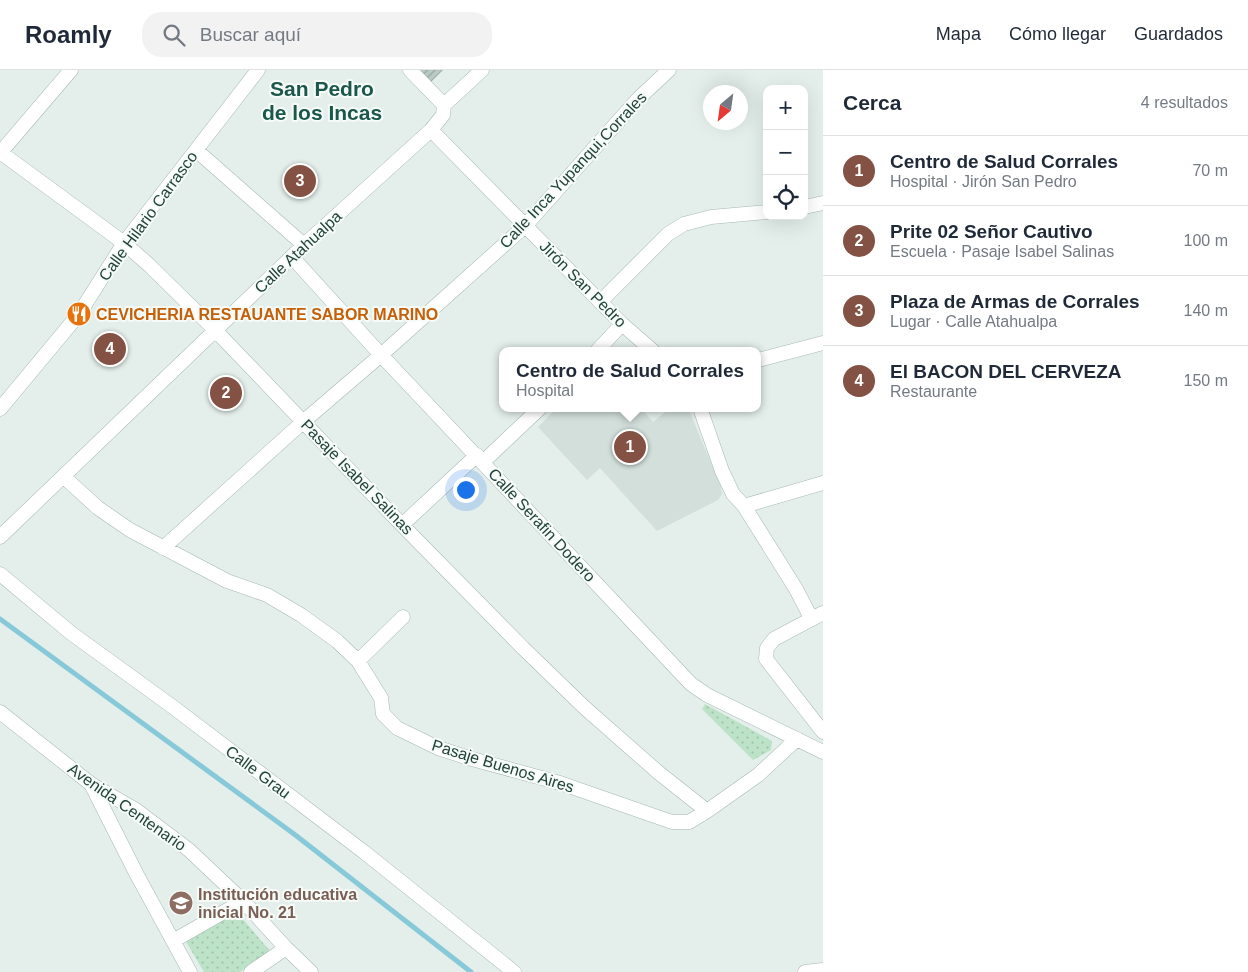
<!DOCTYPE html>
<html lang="es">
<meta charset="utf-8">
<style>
:root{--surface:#fff;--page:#f2f2f3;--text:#1f2937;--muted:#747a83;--line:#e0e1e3;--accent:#845244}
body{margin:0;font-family:Helvetica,sans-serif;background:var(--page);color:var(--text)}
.controls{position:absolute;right:15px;top:15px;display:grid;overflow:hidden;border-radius:10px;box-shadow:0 5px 20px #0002}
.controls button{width:45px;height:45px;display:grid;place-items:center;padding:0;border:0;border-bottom:1px solid var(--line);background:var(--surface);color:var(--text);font:25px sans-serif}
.compass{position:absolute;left:703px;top:15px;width:45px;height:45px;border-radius:50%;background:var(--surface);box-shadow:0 5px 20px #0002;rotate:209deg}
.you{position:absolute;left:465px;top:419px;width:18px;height:18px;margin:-12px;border:4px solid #fff;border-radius:50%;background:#1a73e8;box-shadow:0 0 0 8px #1a73e833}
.badge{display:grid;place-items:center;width:32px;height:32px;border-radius:50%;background:var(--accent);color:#fff;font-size:16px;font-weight:700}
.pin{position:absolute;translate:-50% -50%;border:2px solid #fff;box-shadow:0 1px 5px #0006}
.popup{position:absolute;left:499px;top:277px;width:262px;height:65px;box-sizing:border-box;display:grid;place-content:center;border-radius:10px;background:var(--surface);filter:drop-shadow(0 1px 4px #0005);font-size:16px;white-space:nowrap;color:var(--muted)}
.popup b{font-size:19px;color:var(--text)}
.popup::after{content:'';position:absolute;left:50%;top:100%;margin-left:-10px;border:10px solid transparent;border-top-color:var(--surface)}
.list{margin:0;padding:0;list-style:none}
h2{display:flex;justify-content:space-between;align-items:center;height:65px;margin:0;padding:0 20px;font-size:21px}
h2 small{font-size:16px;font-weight:400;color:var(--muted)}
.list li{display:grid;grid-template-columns:32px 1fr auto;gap:15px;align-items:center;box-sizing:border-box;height:70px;padding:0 20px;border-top:1px solid var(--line)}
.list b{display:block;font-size:19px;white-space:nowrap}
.list p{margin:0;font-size:16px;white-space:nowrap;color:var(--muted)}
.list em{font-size:16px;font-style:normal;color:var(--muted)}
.icon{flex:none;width:28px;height:28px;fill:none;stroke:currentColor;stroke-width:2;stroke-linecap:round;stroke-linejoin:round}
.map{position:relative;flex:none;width:823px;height:902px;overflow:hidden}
header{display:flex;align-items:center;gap:30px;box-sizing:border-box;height:70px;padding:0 25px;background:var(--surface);border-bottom:1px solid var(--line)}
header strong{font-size:24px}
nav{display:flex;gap:28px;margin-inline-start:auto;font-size:18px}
.search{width:350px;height:45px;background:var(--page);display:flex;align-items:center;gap:12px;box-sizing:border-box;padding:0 18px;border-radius:20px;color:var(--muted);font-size:19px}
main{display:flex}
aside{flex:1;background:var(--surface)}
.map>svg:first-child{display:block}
</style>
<header>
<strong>Roamly</strong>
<div class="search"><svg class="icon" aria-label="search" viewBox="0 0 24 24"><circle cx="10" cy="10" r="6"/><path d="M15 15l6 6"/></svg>Buscar aquí</div>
<nav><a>Mapa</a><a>Cómo llegar</a><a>Guardados</a></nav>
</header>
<main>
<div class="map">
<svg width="823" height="902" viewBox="0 0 823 902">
<defs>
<pattern id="park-dots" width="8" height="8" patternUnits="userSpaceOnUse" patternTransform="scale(1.25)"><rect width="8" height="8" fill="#bce2c7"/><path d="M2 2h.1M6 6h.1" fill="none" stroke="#a1c3ac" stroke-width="1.8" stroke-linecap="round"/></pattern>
<pattern id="building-hatch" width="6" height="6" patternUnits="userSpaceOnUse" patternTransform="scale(1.25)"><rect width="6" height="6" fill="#b9cac4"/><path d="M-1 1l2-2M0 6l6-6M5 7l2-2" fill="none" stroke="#96a6a0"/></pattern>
</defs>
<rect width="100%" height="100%" fill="#e4efeb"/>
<path fill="#d2dfda" d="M557,338H641L653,352L670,338H688L721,417L722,424L718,430L657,461L600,398L587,410L538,357Z"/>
<path fill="url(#park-dots)" d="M705,634L772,671L771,680L753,690L702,639Z
M236,841L270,881L240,902H204L185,870Z"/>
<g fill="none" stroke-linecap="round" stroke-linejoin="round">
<path stroke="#88c9d9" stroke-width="5" d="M0,549L294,764L471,902"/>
</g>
<path fill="url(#building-hatch)" d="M414,0H443L428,15Z"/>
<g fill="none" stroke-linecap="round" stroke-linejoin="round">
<defs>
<path id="minor" d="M410,0L444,35
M431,60L622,254L653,281
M196,80L304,175
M0,82L124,173L149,195L215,260L402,455L523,578L585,638L659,703L707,741
M0,83L71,0
M804,137L823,133
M292,187L381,285L691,614L707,625L823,682
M600,232L668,164L684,154L711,147L767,142
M597,281L622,254
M758,290L823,273
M700,338L722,401L733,424L744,436L796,519L811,548
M0,339L79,244L124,173L258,0
M483,392L540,338
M64,407L98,438L130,460L227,511L267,525L301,545L337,571L358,591L381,628L383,644L397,658L438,678L472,689L560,713L672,752H689L707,741L758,705L797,669
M744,436L823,413
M402,455L477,385
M0,467L304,175L431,60L443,45L444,35L482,0
M163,478L304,351L381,285L525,156L639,28L669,0
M0,504L71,563L173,637L364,782L514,902
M823,543L774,569L767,578L766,589L823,662
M358,591L403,547
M0,642L91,714L136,740L189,780L243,831L286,878L311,902
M91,714L137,805L190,902
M173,871L243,831
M251,902L286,878
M805,902L823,900"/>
</defs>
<use href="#minor" stroke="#a6b8b3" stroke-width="15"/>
<use href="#minor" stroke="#fff" stroke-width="14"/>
</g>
<defs>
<symbol id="restaurant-disc" viewBox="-11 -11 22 22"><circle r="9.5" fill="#e8710a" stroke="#f6fbf8"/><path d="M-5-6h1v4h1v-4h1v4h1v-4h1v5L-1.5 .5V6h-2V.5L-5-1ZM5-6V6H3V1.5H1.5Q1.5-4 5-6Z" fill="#fff"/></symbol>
<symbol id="school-disc" viewBox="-11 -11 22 22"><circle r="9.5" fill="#8d6e63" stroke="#f6fbf8"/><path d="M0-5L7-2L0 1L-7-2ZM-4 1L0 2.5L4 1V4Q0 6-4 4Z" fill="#fff"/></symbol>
</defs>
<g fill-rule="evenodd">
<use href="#restaurant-disc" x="65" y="230" width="28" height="28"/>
<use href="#school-disc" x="167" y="819" width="28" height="28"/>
</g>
<g text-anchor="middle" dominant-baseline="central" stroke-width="4" stroke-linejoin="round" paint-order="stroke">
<g font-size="16" fill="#21433b" stroke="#f6fbf8">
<text transform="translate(573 100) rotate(-47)">Calle Inca Yupanqui,Corrales</text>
<text transform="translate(148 146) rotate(-54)">Calle Hilario Carrasco</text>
<text transform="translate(298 182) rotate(-43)">Calle Atahualpa</text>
<text transform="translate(583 214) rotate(45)">Jirón San Pedro</text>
<text transform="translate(357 407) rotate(46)">Pasaje Isabel Salinas</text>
<text transform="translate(542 455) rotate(47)">Calle Serafin Dodero</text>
<text transform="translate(503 696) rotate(17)">Pasaje Buenos Aires</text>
<text transform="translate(258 702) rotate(37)">Calle Grau</text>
<text transform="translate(127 737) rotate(35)">Avenida Centenario</text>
</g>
<g font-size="16" font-weight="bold" fill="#c56008" stroke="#f6fbf8" text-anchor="start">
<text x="96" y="244">CEVICHERIA RESTAUANTE SABOR MARINO</text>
</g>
<g font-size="16" font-weight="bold" fill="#785e54" stroke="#f6fbf8" text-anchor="start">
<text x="198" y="824">Institución educativa<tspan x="198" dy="18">inicial No. 21</tspan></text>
</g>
<g font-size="21" font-weight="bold" fill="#1b584b" stroke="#f6fbf8">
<text x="322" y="18">San Pedro<tspan x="322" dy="24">de los Incas</tspan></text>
</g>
</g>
</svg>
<div class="controls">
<button>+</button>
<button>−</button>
<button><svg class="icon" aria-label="locate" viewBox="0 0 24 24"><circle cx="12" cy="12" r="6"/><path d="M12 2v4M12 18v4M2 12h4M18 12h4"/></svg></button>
</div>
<svg class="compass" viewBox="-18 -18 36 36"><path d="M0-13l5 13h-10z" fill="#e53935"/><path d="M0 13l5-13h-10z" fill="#747a83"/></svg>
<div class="you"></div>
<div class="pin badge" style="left:630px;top:377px">1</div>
<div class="popup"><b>Centro de Salud Corrales</b>Hospital</div>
<div class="pin badge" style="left:226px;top:323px">2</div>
<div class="pin badge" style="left:300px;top:111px">3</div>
<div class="pin badge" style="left:110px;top:279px">4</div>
</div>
<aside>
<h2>Cerca<small>4 resultados</small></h2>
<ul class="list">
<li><span class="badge">1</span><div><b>Centro de Salud Corrales</b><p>Hospital · Jirón San Pedro</p></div><em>70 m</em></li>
<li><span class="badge">2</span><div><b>Prite 02 Señor Cautivo</b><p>Escuela · Pasaje Isabel Salinas</p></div><em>100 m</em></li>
<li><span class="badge">3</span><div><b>Plaza de Armas de Corrales</b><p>Lugar · Calle Atahualpa</p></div><em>140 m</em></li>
<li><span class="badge">4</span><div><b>El BACON DEL CERVEZA</b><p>Restaurante</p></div><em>150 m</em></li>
</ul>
</aside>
</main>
